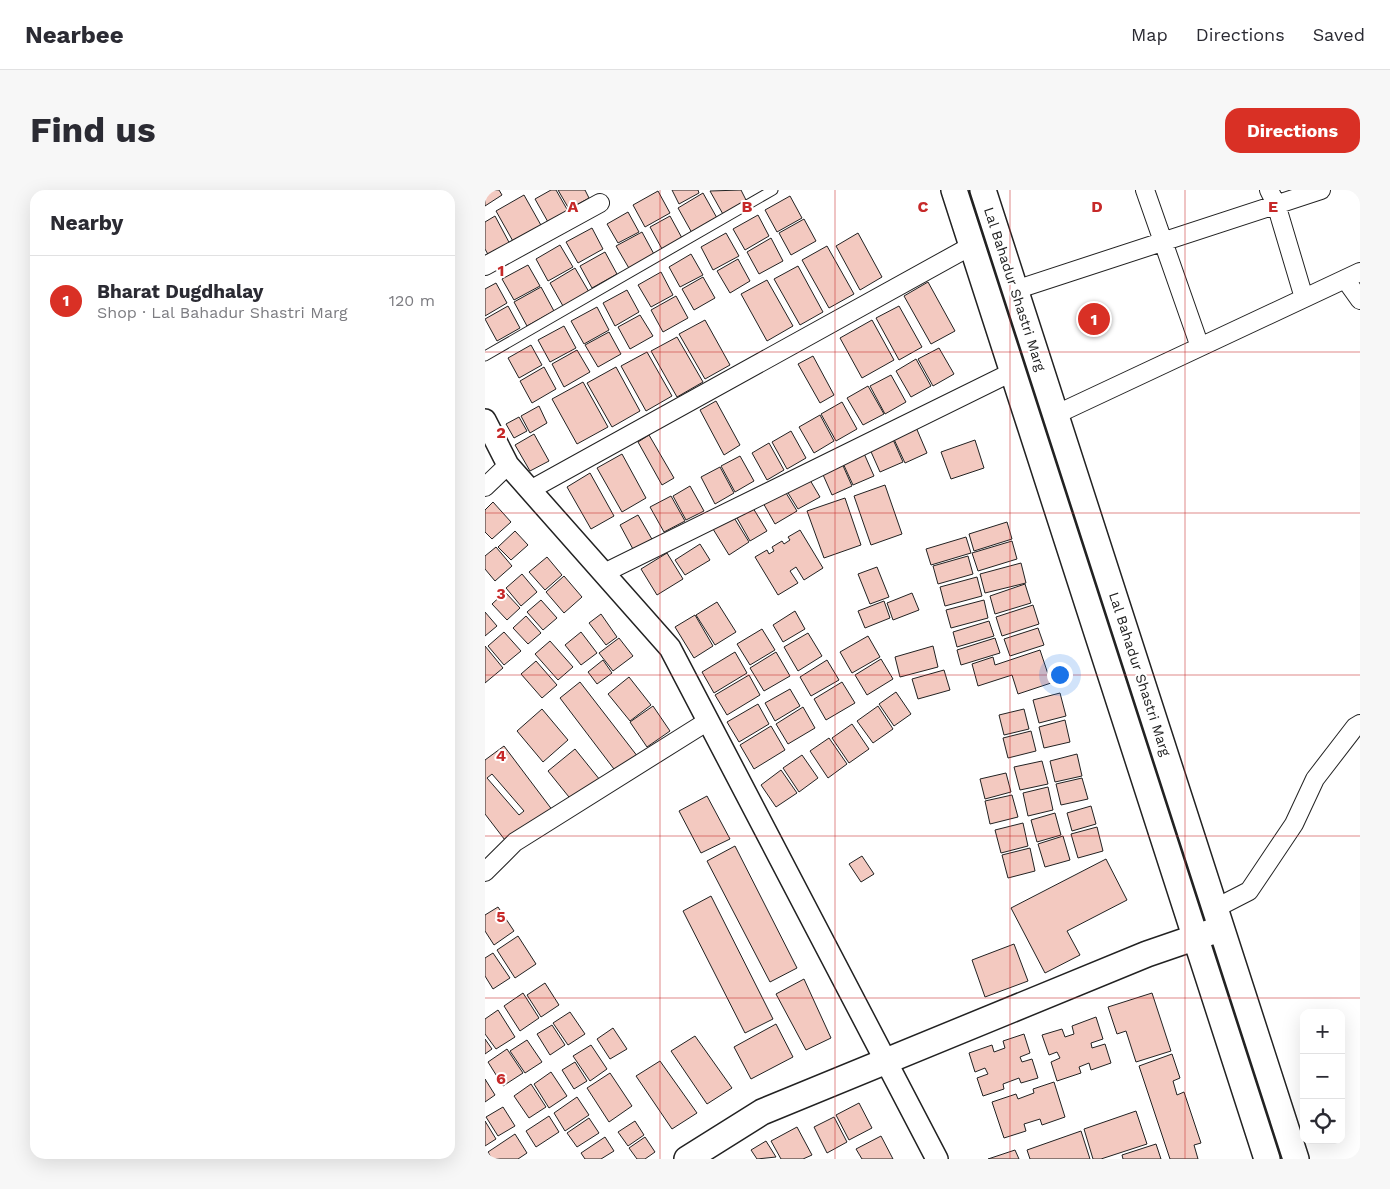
<!DOCTYPE html>
<meta charset="utf-8">
<style>
:root{--surface:#fff;--page:#f7f7f7;--text:#2b2b33;--muted:#7c7c81;--line:#e1e1e2;--accent:#d93025}
body{margin:0;font-family:"Work Sans",sans-serif;background:var(--page);color:var(--text)}
.controls{position:absolute;right:15px;bottom:15px;display:grid;overflow:hidden;border-radius:10px;box-shadow:0 5px 20px #0002}
.controls button{width:45px;height:45px;display:grid;place-items:center;padding:0;border:0;border-bottom:1px solid var(--line);background:var(--surface);color:var(--text);font:25px sans-serif}
.you{position:absolute;left:574px;top:484px;width:18px;height:18px;margin:-12px;border:4px solid #fff;border-radius:50%;background:#1a73e8;box-shadow:0 0 0 8px #1a73e833}
.badge{display:grid;place-items:center;width:32px;height:32px;border-radius:50%;background:var(--accent);color:#fff;font-size:16px;font-weight:700}
.pin{position:absolute;translate:-50% -50%;border:2px solid #fff;box-shadow:0 1px 5px #0006}
.list{margin:0;padding:0;list-style:none}
h2{display:flex;justify-content:space-between;align-items:center;height:65px;margin:0;padding:0 20px;font-size:21px}
h2 small{font-size:16px;font-weight:400;color:var(--muted)}
.list li{display:grid;grid-template-columns:32px 1fr auto;gap:15px;align-items:center;box-sizing:border-box;height:90px;padding:0 20px;border-top:1px solid var(--line)}
.list b{display:block;font-size:19px;white-space:nowrap}
.list p{margin:0;font-size:16px;white-space:nowrap;color:var(--muted)}
.list em{font-size:16px;font-style:normal;color:var(--muted)}
.icon{flex:none;width:28px;height:28px;fill:none;stroke:currentColor;stroke-width:2;stroke-linecap:round;stroke-linejoin:round}
.map{position:relative;flex:none;width:875px;height:969px;overflow:hidden;border-radius:15px}
header{display:flex;align-items:center;gap:30px;box-sizing:border-box;height:70px;padding:0 25px;background:var(--surface);border-bottom:1px solid var(--line)}
header strong{font-size:24px}
nav{display:flex;gap:28px;margin-inline-start:auto;font-size:18px}
.intro{display:flex;align-items:center;justify-content:space-between;box-sizing:border-box;height:120px;padding:0 30px}
h1{margin:0;font-size:35px}
.button{padding:12px 22px;border-radius:15px;background:var(--accent);color:#fff;font-size:18px;font-weight:700}
main{display:flex;gap:30px;padding:0 30px}
aside{flex:1;background:var(--surface);border-radius:15px;box-shadow:0 5px 20px #0002}
.map>svg:first-child{display:block}
</style>
<header>
<strong>Nearbee</strong>
<nav><a>Map</a><a>Directions</a><a>Saved</a></nav>
</header>
<div class="intro"><h1>Find us</h1><a class="button">Directions</a></div>
<main>
<aside>
<h2>Nearby<small></small></h2>
<ul class="list">
<li><span class="badge">1</span><div><b>Bharat Dugdhalay</b><p>Shop · Lal Bahadur Shastri Marg</p></div><em>120 m</em></li>
</ul>
</aside>
<div class="map">
<svg width="875" height="969" viewBox="0 0 875 969">
<rect width="100%" height="100%" fill="#fff"/>
<path fill="#f3c9c0" stroke="#222" fill-rule="evenodd" d="M0,0H14L17,5L0,16Z
M66,0H71L83,21L63,32L50,9Z
M73,0H100L104,8L84,19Z
M187,0H213L214,3L194,14Z
M256,0L262,12L239,26L225,1Z
M173,1L185,23L160,37L148,15Z
M218,3L232,28L207,43L193,18Z
M39,5L57,37L29,53L11,21Z
M305,6L317,28L292,42L280,20Z
M143,22L154,42L133,53L122,34Z
M273,25L284,46L260,60L248,39Z
M10,26L26,56L5,68L0,59V32Z
M185,26L197,48L177,59L165,37Z
M319,29L331,51L306,65L294,43Z
M107,38L118,59L93,73L81,52Z
M157,42L170,66L145,80L131,56Z
M241,43L254,66L228,80L216,57Z
M373,43L397,87L375,100L351,56Z
M286,48L298,71L274,84L262,62Z
M75,55L88,77L63,91L51,69Z
M342,56L369,104L344,118L317,70Z
M120,62L132,84L107,98L95,76Z
M206,64L218,85L195,97L184,77Z
M253,69L265,91L245,103L232,81Z
M43,75L55,96L29,110L17,89Z
M313,76L338,122L315,135L289,89Z
M90,78L104,102L78,116L65,93Z
M176,82L188,105L166,117L153,95Z
M218,87L230,108L209,120L197,99Z
M282,90L308,136L282,151L256,104Z
M443,92L470,141L446,154L419,106Z
M11,93L22,113L0,126V99Z
M56,97L69,121L42,136L29,112Z
M142,100L154,122L130,136L118,113Z
M191,106L203,128L178,142L166,120Z
M23,116L35,138L12,151L0,129Z
M414,116L437,157L414,170L391,128Z
M112,117L124,140L99,154L86,131Z
M155,125L168,146L145,159L133,137Z
M220,130L245,175L220,189L194,144Z
M387,130L409,170L377,188L355,148Z
M79,136L91,158L65,172L53,150Z
M124,142L136,164L113,177L100,155Z
M192,147L218,192L192,207L166,161Z
M46,155L57,175L34,188L23,168Z
M454,158L469,184L448,196L433,169Z
M92,160L105,182L79,197L67,174Z
M162,162L187,206L161,221L136,176Z
M328,166L349,205L335,213L313,174Z
M431,169L446,196L426,207L411,181Z
M59,177L71,199L47,213L35,191Z
M131,177L155,221L127,237L102,193Z
M406,185L421,212L400,224L385,196Z
M98,192L123,237L92,254L67,209Z
M383,196L399,224L378,235L362,208Z
M231,211L255,255L239,265L215,220Z
M357,212L372,239L351,251L336,224Z
M54,216L62,233L45,243L36,226Z
M335,225L349,251L329,263L314,237Z
M34,227L42,241L29,248L21,234Z
M430,235L442,263L420,273L407,245Z
M306,241L321,268L302,279L287,252Z
M49,244L64,271L45,281L30,255Z
M164,245L189,288L177,295L153,252Z
M406,245L418,272L395,282L383,255Z
M490,250L499,278L466,289L456,262Z
M284,253L299,280L282,290L267,263Z
M377,259L389,286L368,295L356,269Z
M137,264L161,308L137,322L112,278Z
M255,266L269,291L250,302L236,276Z
M355,269L367,296L347,305L335,278Z
M235,277L249,303L230,314L216,287Z
M105,283L129,326L106,339L82,297Z
M322,285L335,307L313,319L300,298Z
M400,295L417,344L386,355L369,306Z
M205,296L219,321L201,330L188,306Z
M298,298L312,321L290,334L277,311Z
M186,306L200,331L179,342L165,317Z
M360,308L376,355L339,368L322,321Z
M8,312L26,332L7,349L0,342V320Z
M268,318L282,341L265,351L252,328Z
M153,325L168,351L149,361L135,335Z
M248,326L264,352L244,365L228,339Z
M522,332L527,349L489,361L484,344Z
M315,340L338,378L319,390L311,377L305,381L313,393L293,405L270,367L282,360L284,364L289,361L287,357L297,351L299,354L305,350L303,347Z
M30,341L43,355L26,370L13,357Z
M481,347L486,363L446,375L441,359Z
M527,351L532,369L493,381L487,363Z
M215,354L225,370L200,385L190,370Z
M11,357L27,376L10,391L0,379V366Z
M182,363L198,389L172,405L156,379Z
M483,366L488,384L453,394L448,376Z
M62,367L77,385L60,400L44,382Z
M536,373L541,393L500,403L495,384Z
M392,377L404,407L385,414L373,384Z
M37,384L52,402L36,416L21,398Z
M79,386L97,407L79,423L61,402Z
M492,387L497,406L460,416L455,397Z
M540,394L546,413L510,424L505,406Z
M20,402L35,418L22,430L7,414Z
M427,403L434,420L408,430L402,413Z
M56,410L72,428L58,440L42,422Z
M499,410L503,428L466,438L461,420Z
M399,411L405,428L380,438L373,421Z
M232,412L251,442L230,455L211,425Z
M548,415L554,434L517,446L511,427Z
M310,421L320,439L298,452L288,435Z
M0,422L12,436L0,446Z
M116,424L132,447L121,455L104,433Z
M210,425L228,456L209,468L190,437Z
M41,426L56,443L43,454L28,438Z
M504,431L509,446L472,457L468,442Z
M553,438L559,455L525,466L519,449Z
M277,439L290,460L265,475L252,454Z
M19,442L36,461L19,475L3,456Z
M96,442L112,463L96,475L80,455Z
M323,443L337,466L313,481L299,457Z
M383,446L395,467L367,483L355,462Z
M134,448L148,466L128,481L114,463Z
M510,448L515,463L476,475L472,460Z
M65,451L88,477L73,490L50,464Z
M0,456L18,478L0,493Z
M448,456L453,477L415,487L410,467Z
M555,460L566,493L533,504L527,485L493,496L487,474L508,467L510,475Z
M250,462L262,483L229,503L217,482Z
M291,462L305,486L279,501L265,478Z
M396,469L408,489L382,505L370,485Z
M118,470L127,483L112,494L103,482Z
M342,470L354,490L326,506L315,487Z
M51,471L72,495L57,508L36,484Z
M459,480L465,500L433,509L427,489Z
M264,485L275,505L242,525L230,505Z
M144,487L166,515L145,531L123,504Z
M95,492L153,567L132,583L75,508Z
M357,492L370,513L341,530L329,509Z
M305,499L315,516L290,531L280,513Z
M411,502L426,524L409,536L394,514Z
M575,503L581,526L554,533L548,510Z
M273,514L284,534L254,552L242,532Z
M168,516L185,541L162,557L145,532Z
M393,516L408,539L388,553L372,531Z
M318,517L330,538L303,554L291,534Z
M57,519L83,550L58,572L32,541Z
M539,519L544,539L519,545L514,525Z
M580,530L585,552L559,558L554,537Z
M367,534L384,559L364,573L347,548Z
M286,536L300,560L269,579L255,555Z
M546,541L551,561L523,568L518,548Z
M344,548L362,574L343,588L325,561Z
M19,556L68,621L23,654L0,624V570ZM7,584L39,621L34,625L2,588Z
M90,559L115,590L88,612L63,581Z
M592,564L597,586L570,592L565,571Z
M317,565L333,588L314,602L298,578Z
M557,571L563,594L535,600L529,577Z
M296,580L312,603L291,617L276,595Z
M521,583L526,602L500,609L495,589Z
M597,588L603,609L576,615L571,594Z
M563,597L568,620L543,626L538,603Z
M527,605L533,627L505,634L500,611Z
M222,606L245,649L216,663L194,621Z
M606,616L611,634L587,641L582,623Z
M570,623L576,645L552,652L546,630Z
M538,633L543,656L516,663L510,640Z
M612,637L618,661L593,668L586,644Z
M578,646L585,670L560,677L553,654Z
M250,656L312,778L285,792L222,671Z
M545,658L550,681L523,688L517,665Z
M377,666L389,684L376,692L364,674Z
M621,669L642,710L582,741L595,765L560,783L526,718Z
M226,706L288,829L260,843L198,721Z
M13,717L29,741L9,755L0,741V725Z
M33,746L51,774L30,788L12,760Z
M529,754L543,791L500,807L487,770Z
M8,763L25,788L8,799L0,786V768Z
M319,789L346,848L321,860L291,804Z
M60,793L74,815L56,827L42,805Z
M38,803L54,828L35,841L19,816Z
M667,803L686,861L651,872L641,841L632,844L623,817Z
M13,820L30,847L11,859L0,844V829Z
M85,822L100,844L83,855L68,833Z
M611,827L618,849L606,853L607,858L620,854L626,873L606,880L604,873L594,877L596,883L572,891L566,872L575,868L572,862L564,865L557,845L577,839L580,847L589,844L587,836Z
M291,834L308,867L266,889L249,857Z
M67,835L80,855L65,865L52,844Z
M128,838L142,859L125,869L112,849Z
M539,844L545,863L535,867L537,872L547,869L553,888L536,893L534,888L518,894L519,899L498,906L492,888L503,884L500,878L490,882L484,863L507,855L509,862L520,858L518,851Z
M210,846L247,898L222,914L186,861Z
M0,849L7,859L0,864Z
M42,850L57,872L40,883L25,861Z
M106,855L122,879L105,891L88,866Z
M22,859L38,883L18,896L3,872Z
M687,864L695,888L688,891L692,905L699,902L716,953L709,955L713,969H685L654,876Z
M175,871L212,923L187,939L151,886Z
M90,872L102,891L89,899L77,880Z
M66,882L82,906L64,918L49,894Z
M125,883L147,916L124,932L102,898Z
M0,889L10,905L0,912Z
M569,892L580,927L557,935L555,929L539,934L541,941L519,948L507,912L531,904L533,909L549,903L548,899Z
M46,894L61,917L44,928L29,906Z
M92,907L104,925L80,941L69,923Z
M374,913L387,938L364,950L351,925Z
M18,917L30,936L13,946L1,927Z
M651,921L662,954L616,969H608L599,939Z
M64,926L74,942L51,957L41,941Z
M349,927L362,952L342,963L329,937Z
M104,928L114,943L92,957L82,943Z
M0,931L11,949L0,956Z
M150,931L159,945L143,956L133,942Z
M312,937L327,965L318,969H296L286,951Z
M596,941L605,969H545L542,960Z
M30,944L42,963L33,969H7L3,962Z
M396,946L408,969H377L371,959Z
M120,947L129,961L116,969H100L96,963Z
M160,947L170,962L160,969H152L144,958Z
M281,951L291,967L272,969L266,960Z
M671,954L676,969H638L637,965Z
M530,960L534,969H503Z"/>
<g fill="none" stroke-linecap="round" stroke-linejoin="round">
<defs>
<path id="service" d="M0,166L288,0"/>
<path id="minor" d="M660,0L715,157
M784,0L791,14L819,108
M0,76L115,13
M860,89L875,110
M530,100L836,0
M570,225L875,82
M0,297L23,275
M45,300L486,56
M119,383L527,182
M0,682L30,652L223,531
M729,719L764,701L809,634L830,589L870,537L875,534"/>
<path id="tertiary" d="M0,230L23,275L185,458L452,969"/>
<path id="secondary" d="M469,0L782,969
M498,0L811,969
M202,969L277,922L662,764L726,742"/>
</defs>
<use href="#service" stroke="#222" stroke-width="11"/>
<use href="#minor" stroke="#222" stroke-width="20"/>
<use href="#tertiary" stroke="#222" stroke-width="24"/>
<use href="#secondary" stroke="#222" stroke-width="28"/>
<use href="#service" stroke="#fff" stroke-width="9"/>
<use href="#minor" stroke="#fff" stroke-width="18"/>
<use href="#tertiary" stroke="#fff" stroke-width="21"/>
<use href="#secondary" stroke="#fff" stroke-width="25"/>
</g>
<path fill="none" stroke="#c62828" stroke-width="1" stroke-opacity="0.55" d="M175,0V969M350,0V969M525,0V969M700,0V969M0,162H875M0,323H875M0,485H875M0,646H875M0,808H875"/>
<g text-anchor="middle" dominant-baseline="central" stroke-width="4" stroke-linejoin="round" paint-order="stroke">
<g font-size="14" fill="#222" stroke="#fff">
<text transform="translate(530 99) rotate(72)">Lal Bahadur Shastri Marg</text>
<text transform="translate(655 484) rotate(72)">Lal Bahadur Shastri Marg</text>
</g>
</g>
<g font-size="16" text-anchor="middle" font-weight="bold" fill="#c62828" stroke="#fff" stroke-width="4" stroke-linejoin="round" paint-order="stroke">
<text x="88" y="22">A</text>
<text x="262" y="22">B</text>
<text x="438" y="22">C</text>
<text x="612" y="22">D</text>
<text x="788" y="22">E</text>
<text x="16" y="86">1</text>
<text x="16" y="248">2</text>
<text x="16" y="409">3</text>
<text x="16" y="571">4</text>
<text x="16" y="732">5</text>
<text x="16" y="894">6</text>
</g>
</svg>
<div class="controls">
<button>+</button>
<button>−</button>
<button><svg class="icon" aria-label="locate" viewBox="0 0 24 24"><circle cx="12" cy="12" r="6"/><path d="M12 2v4M12 18v4M2 12h4M18 12h4"/></svg></button>
</div>
<div class="you"></div>
<div class="pin badge" style="left:609px;top:129px">1</div>
</div>
</main>
